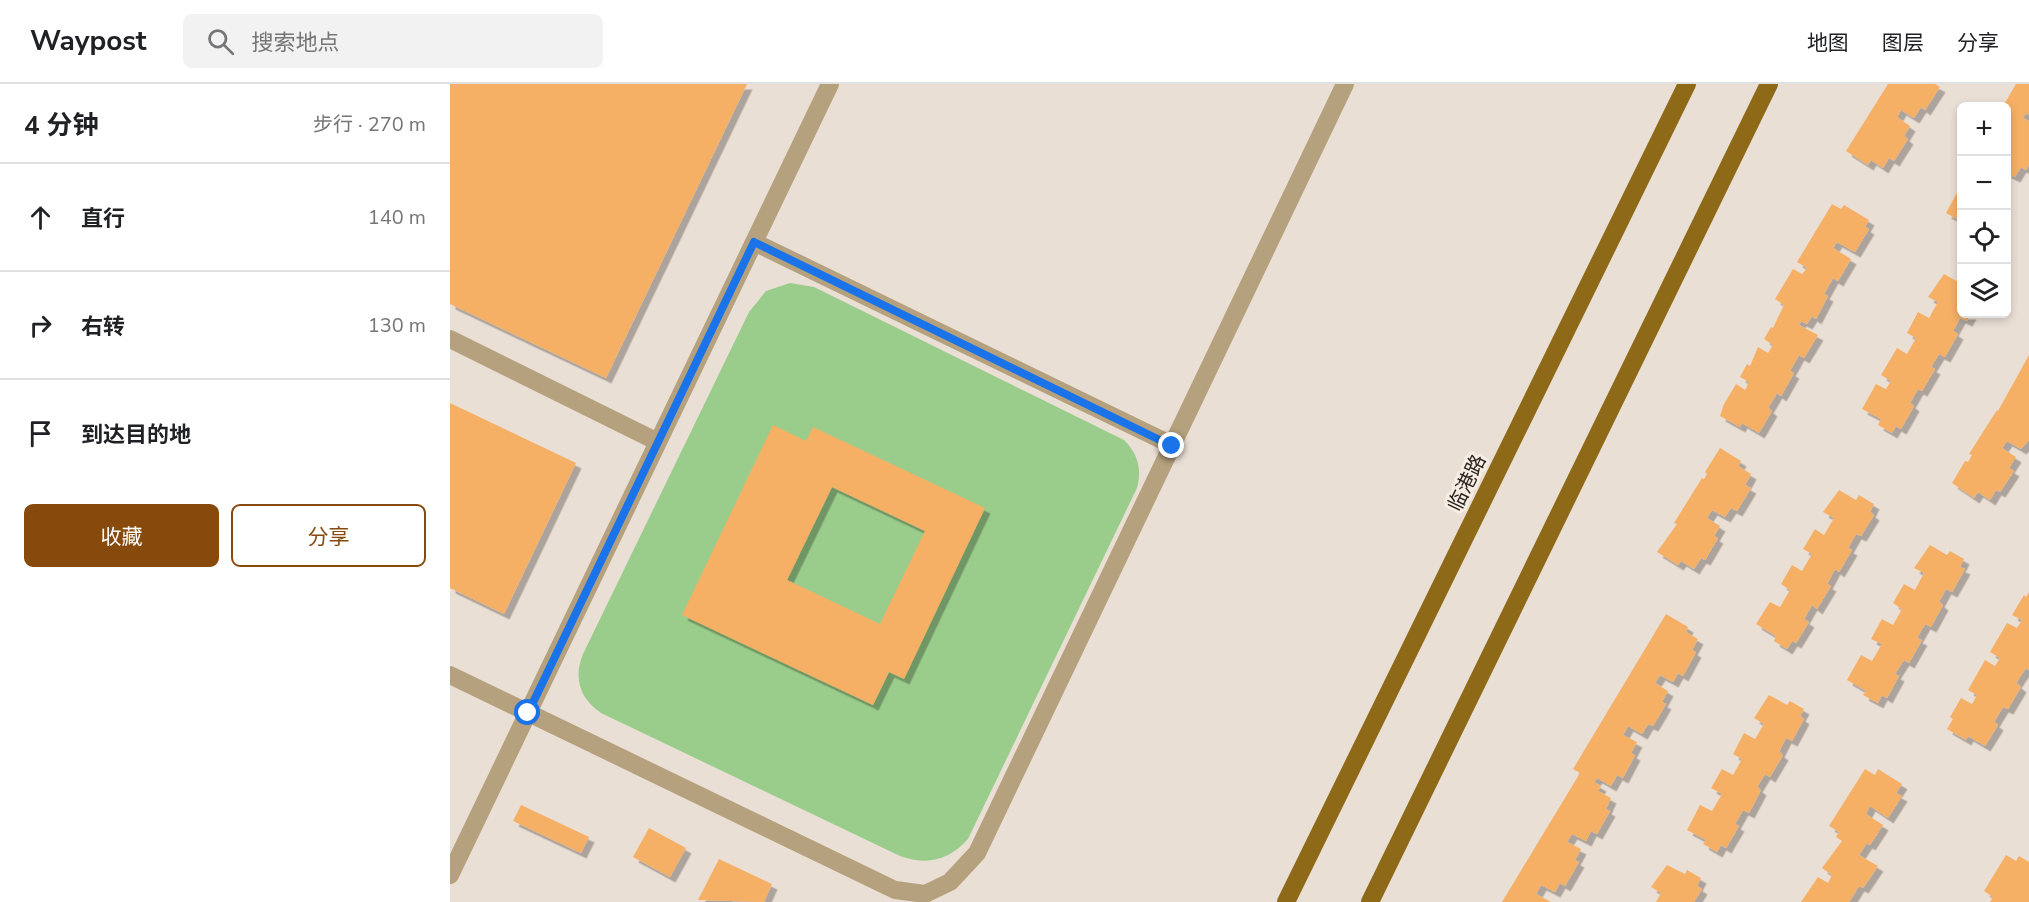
<!DOCTYPE html>
<html lang="zh">
<meta charset="utf-8">
<style>
:root{--surface:#fff;--page:#f2f2f2;--text:#202124;--muted:#757577;--line:#e0e0e0;--accent:#87490c}
body{margin:0;font-family:"Nunito Sans","Noto Sans SC",sans-serif;background:var(--page);color:var(--text)}
.controls{position:absolute;right:18px;top:18px;display:grid;overflow:hidden;border-radius:9px;box-shadow:0 3px 9px #0003}
.controls button{width:54px;height:54px;display:grid;place-items:center;padding:0;border:0;border-bottom:2px solid var(--line);background:var(--surface);color:var(--text);font:30px sans-serif}
.stop{position:absolute;width:18px;height:18px;margin:-14px;border:4px solid #1a73e8;border-radius:50%;background:#fff}
.stop.end{background:#1a73e8;border-color:#fff;box-shadow:0 2px 6px #0008}
.list{margin:0;padding:0;list-style:none}
h2{display:flex;justify-content:space-between;align-items:center;height:78px;margin:0;padding:0 24px;font-size:26px}
h2 small{font-size:20px;font-weight:400;color:var(--muted)}
.list li{display:grid;grid-template-columns:39px 1fr auto;gap:18px;align-items:center;box-sizing:border-box;height:108px;padding:0 24px;border-top:2px solid var(--line)}
.list b{display:block;font-size:22px;white-space:nowrap}
.list em{font-size:20px;font-style:normal;color:var(--muted)}
.actions{display:flex;gap:12px;padding:18px 24px}
.actions a{flex:1;padding:14px 0;border:2px solid var(--accent);border-radius:9px;text-align:center;font-size:21px;color:var(--accent)}
.actions .main{background:var(--accent);color:#fff}
.icon{flex:none;width:33px;height:33px;fill:none;stroke:currentColor;stroke-width:2;stroke-linecap:round;stroke-linejoin:round}
.map{position:relative;flex:none;width:1579px;height:818px;overflow:hidden}
header{display:flex;align-items:center;gap:36px;box-sizing:border-box;height:84px;padding:0 30px;background:var(--surface);border-bottom:2px solid var(--line)}
header strong{font-size:28px}
nav{display:flex;gap:33px;margin-inline-start:auto;font-size:21px}
.search{width:420px;height:54px;background:var(--page);display:flex;align-items:center;gap:15px;box-sizing:border-box;padding:0 21px;border-radius:9px;color:var(--muted);font-size:22px}
main{display:flex}
aside{flex:1;background:var(--surface)}
.map>svg:first-child{display:block}
</style>
<header>
<strong>Waypost</strong>
<div class="search"><svg class="icon" aria-label="search" viewBox="0 0 24 24"><circle cx="10" cy="10" r="6"/><path d="M15 15l6 6"/></svg>搜索地点</div>
<nav><a>地图</a><a>图层</a><a>分享</a></nav>
</header>
<main>
<aside>
<h2>4 分钟<small>步行 · 270 m</small></h2>
<ul class="list">
<li><svg class="icon" aria-label="ahead" viewBox="0 0 24 24"><path d="M12 20V5M6 11l6-6 6 6"/></svg><div><b>直行</b></div><em>140 m</em></li>
<li><svg class="icon" aria-label="right" viewBox="0 0 24 24"><path d="M7 20v-9h11M14 6l5 5-5 5"/></svg><div><b>右转</b></div><em>130 m</em></li>
<li><svg class="icon" aria-label="arrive" viewBox="0 0 24 24"><path d="M6 21V4h12l-3 4 3 4H6"/></svg><div><b>到达目的地</b></div></li>
</ul>
<div class="actions"><a class="main">收藏</a><a>分享</a></div>
</aside>
<div class="map">
<svg width="1579" height="818" viewBox="0 0 1579 818">
<defs>
<filter id="shadow"><feDropShadow dx="5.5" dy="5.5" stdDeviation="0" flood-color="#0004"/></filter>
</defs>
<rect width="100%" height="100%" fill="#eadfd5"/>
<path fill="#9acd8b" d="M340,199L364,203L674,356C688,370 692,385 687,404L518,755C499,776 477,782 450,772L151,629C130,615 123,594 133,570L299,228L316,207Z"/>
<path fill="#f6b066" fill-rule="evenodd" filter="url(#shadow)" d="M0,0H297L156,294L0,220Z
M1438,0H1485L1490,3L1475,26L1471,23L1464,34L1451,26L1447,33L1460,42L1454,52L1458,55L1444,77L1439,74L1433,84L1421,76L1418,81L1396,67Z
M1566,0H1579V31L1576,29L1573,34L1579,37V81L1576,86L1571,83L1565,93L1556,89L1558,25L1553,22Z
M1509,105L1512,107V138L1496,129Z
M1382,120L1391,125L1394,121L1419,136L1415,143L1419,145L1405,168L1387,158L1383,164L1401,175L1388,197L1383,194L1374,210L1378,212L1366,235L1362,232L1357,240L1351,237L1349,241L1368,251L1354,274L1349,271L1340,287L1344,289L1331,312L1327,309L1318,324L1322,327L1309,349L1292,339L1290,343L1270,332L1274,320L1286,300L1295,306L1299,298L1290,293L1297,280L1300,282L1308,263L1318,269L1323,261L1314,255L1321,243L1323,244L1334,221L1325,215L1343,185L1352,190L1357,184L1347,178Z
M1494,190L1512,200V230H1521L1517,237L1510,234L1503,247L1508,250L1495,273L1489,270L1481,283L1485,285L1472,307L1468,305L1460,319L1464,322L1451,345L1446,342L1442,349L1428,341L1431,335L1412,325L1426,300L1436,305L1441,297L1431,291L1447,264L1457,270L1466,254L1457,249L1468,228L1479,234L1488,218L1478,213Z
M1579,271V356L1571,365L1557,357L1552,364L1566,373L1559,384L1564,387L1550,408L1546,406L1540,416L1528,408L1524,414L1502,399L1515,377L1518,378L1522,371L1519,370L1547,326L1548,327Z
M0,319L126,379L54,530L0,504Z
M323,341L356,357L363,343L535,424L454,595L439,588L423,621L232,531ZM382,403L475,447L430,540L337,496Z
M1270,364L1291,377L1288,382L1301,390L1295,401L1301,404L1287,427L1281,424L1275,433L1262,426L1257,434L1270,442L1264,452L1268,454L1255,476L1251,474L1244,485L1231,477L1228,481L1207,468L1227,440L1224,439L1252,394L1254,395L1257,390L1255,388Z
M1389,406L1406,416L1409,411L1424,420L1420,428L1424,431L1411,452L1406,450L1398,464L1402,466L1389,488L1385,485L1377,500L1381,502L1367,525L1362,521L1354,535L1359,538L1346,559L1342,557L1337,565L1324,557L1326,552L1306,540L1320,518L1330,523L1340,506L1331,500L1342,481L1352,487L1362,470L1353,465L1365,445L1374,451L1384,434L1373,428Z
M1480,461L1497,471L1500,467L1514,475L1510,483L1515,485L1502,508L1496,505L1489,518L1493,521L1481,543L1475,540L1467,554L1472,556L1459,579L1454,576L1445,590L1449,592L1437,614L1432,611L1428,619L1413,611L1416,607L1397,596L1411,571L1422,577L1432,560L1421,555L1432,535L1443,541L1452,525L1443,519L1454,500L1465,506L1474,489L1464,484Z
M1579,508V586L1576,584L1566,599L1571,603L1558,625L1553,623L1544,638L1548,641L1535,662L1518,652L1516,656L1497,645L1503,635L1500,633L1511,614L1522,620L1527,611L1518,606L1535,576L1545,582L1550,574L1540,568L1557,539L1567,544L1572,536L1562,531L1574,511L1576,513Z
M1216,530L1238,543L1236,548L1248,555L1242,566L1246,568L1233,592L1228,589L1223,598L1210,591L1205,599L1218,607L1212,618L1216,620L1203,642L1198,640L1192,650L1178,642L1173,651L1187,658L1181,669L1185,671L1173,694L1167,691L1161,702L1147,694L1144,698L1151,702L1148,707L1161,714L1156,725L1160,727L1147,750L1141,747L1136,757L1122,750L1117,758L1131,765L1125,776L1129,778L1115,802L1110,799L1105,808L1091,801L1086,810L1101,818H1052L1130,689L1123,685Z
M1319,611L1337,621L1340,617L1354,625L1350,632L1354,635L1342,657L1336,654L1329,668L1333,671L1320,693L1315,690L1307,703L1311,706L1299,729L1293,726L1285,740L1289,742L1276,764L1271,761L1267,768L1253,760L1256,756L1237,746L1250,721L1262,727L1272,710L1261,704L1272,685L1283,691L1292,675L1283,670L1294,649L1305,655L1314,640L1304,634Z
M1415,685L1425,691L1428,685L1452,700L1446,709L1452,712L1438,734L1420,722L1416,730L1433,741L1420,761L1417,759L1409,771L1428,782L1413,804L1409,802L1399,818H1351L1368,793L1378,799L1382,791L1372,784L1392,757L1386,753L1389,748L1379,742Z
M71,721L139,753L131,769L63,737Z
M199,744L236,764L220,793L183,773Z
M1556,771L1566,777L1569,772L1579,778V818H1540L1543,813L1534,807Z
M269,775L322,800L314,818L248,816Z
M1217,781L1235,790L1237,786L1251,794L1247,802L1252,805L1244,818H1206L1211,809L1201,803Z"/>
<g fill="none" stroke-linecap="round" stroke-linejoin="round">
<path stroke="#b5a17d" stroke-width="18" d="M304,158L722,361
M0,255L208,358
M0,591L445,806L475,810L500,798L527,769L895,0
M0,791L380,0"/>
<path stroke="#8e6917" stroke-width="18" d="M836,818L1237,0
M920,818L1319,0"/>
</g>
<g fill="none" stroke-linecap="round" stroke-linejoin="round">
<path stroke="#1a73e8" stroke-width="8" d="M78,629L304,158L722,362"/>
</g>
<g text-anchor="middle" dominant-baseline="central" stroke-width="6" stroke-linejoin="round" paint-order="stroke">
<g font-size="20" fill="#272420" stroke="#f7ede3">
<text transform="translate(1017 399) rotate(-64)">临港路</text>
</g>
</g>
</svg>
<div class="controls">
<button>+</button>
<button>−</button>
<button><svg class="icon" aria-label="locate" viewBox="0 0 24 24"><circle cx="12" cy="12" r="6"/><path d="M12 2v4M12 18v4M2 12h4M18 12h4"/></svg></button>
<button><svg class="icon" aria-label="layers" viewBox="0 0 24 24"><path d="M12 4l9 5-9 5-9-5zM3 14l9 5 9-5"/></svg></button>
</div>
<div class="stop" style="left:78px;top:629px"></div>
<div class="stop end" style="left:722px;top:362px"></div>
</div>
</main>
